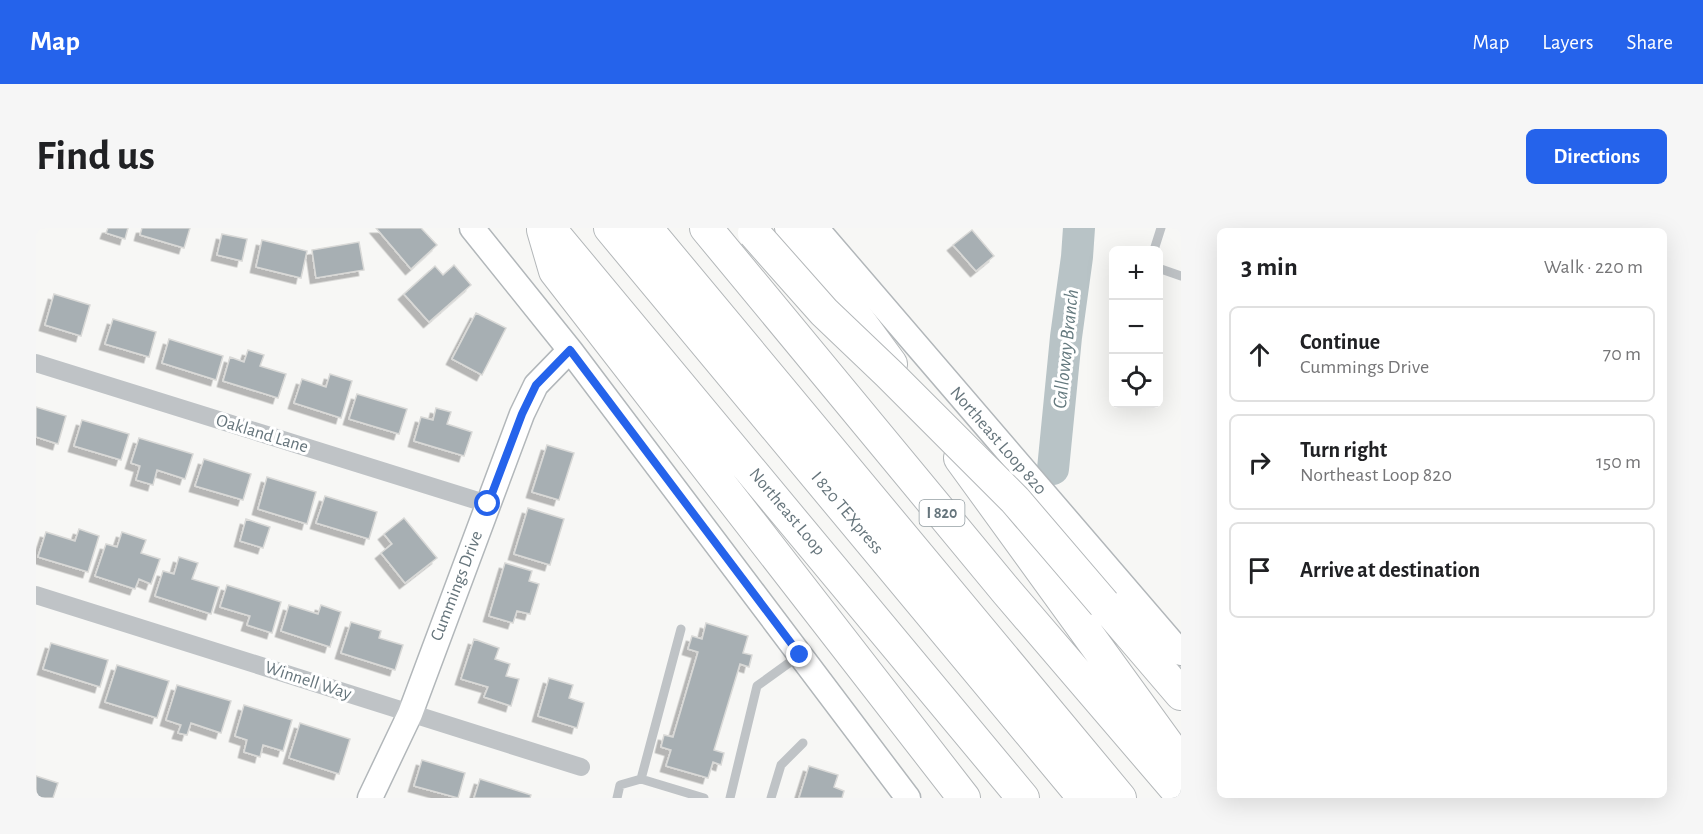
<!DOCTYPE html>
<meta charset="utf-8">
<style>
:root{--surface:#fff;--page:#f6f6f6;--text:#202124;--muted:#757577;--line:#e0e0e0;--accent:#2563eb}
body{margin:0;font-family:"Alegreya Sans",sans-serif;background:var(--page);color:var(--text)}
.controls{position:absolute;right:18px;top:18px;display:grid;overflow:hidden;border-radius:9px;box-shadow:0 6px 24px #0002}
.controls button{width:54px;height:54px;display:grid;place-items:center;padding:0;border:0;border-bottom:2px solid var(--line);background:var(--surface);color:var(--text);font:30px sans-serif}
.stop{position:absolute;width:18px;height:18px;margin:-14px;border:4px solid #2563eb;border-radius:50%;background:#fff}
.stop.end{background:#2563eb;border-color:#fff;box-shadow:0 2px 6px #0008}
.list{margin:0;padding:0;list-style:none}
h2{display:flex;justify-content:space-between;align-items:center;height:78px;margin:0;padding:0 24px;font-size:26px}
h2 small{font-size:20px;font-weight:400;color:var(--muted)}
.list li{display:grid;grid-template-columns:39px 1fr auto;gap:18px;align-items:center;box-sizing:border-box;height:96px;margin:0 12px 12px;padding:0 12px;border:2px solid var(--line);border-radius:9px}
.list b{display:block;font-size:22px;white-space:nowrap}
.list p{margin:0;font-size:20px;white-space:nowrap;color:var(--muted)}
.list em{font-size:20px;font-style:normal;color:var(--muted)}
.icon{flex:none;width:33px;height:33px;fill:none;stroke:currentColor;stroke-width:2;stroke-linecap:round;stroke-linejoin:round}
.map{position:relative;flex:none;width:1145px;height:570px;overflow:hidden;border-radius:9px}
header{display:flex;align-items:center;gap:36px;box-sizing:border-box;height:84px;padding:0 30px;background:var(--accent);color:#fff}
header strong{font-size:28px}
nav{display:flex;gap:33px;margin-inline-start:auto;font-size:21px}
.intro{display:flex;align-items:center;justify-content:space-between;box-sizing:border-box;height:144px;padding:0 36px}
h1{margin:0;font-size:42px}
.button{padding:15px 27px;border-radius:9px;background:var(--accent);color:#fff;font-size:21px;font-weight:700}
main{display:flex;gap:36px;padding:0 36px}
aside{flex:1;background:var(--surface);border-radius:9px;box-shadow:0 6px 24px #0002}
.map>svg:first-child{display:block}
</style>
<header>
<strong>Map</strong>
<nav><a>Map</a><a>Layers</a><a>Share</a></nav>
</header>
<div class="intro"><h1>Find us</h1><a class="button">Directions</a></div>
<main>
<div class="map">
<svg width="1145" height="570" viewBox="0 0 1145 570">
<defs>
<filter id="shadow"><feDropShadow dx="-5.5" dy="5.5" stdDeviation="0" flood-color="#0004"/></filter>
</defs>
<rect width="100%" height="100%" fill="#f7f7f5"/>
<g fill="none" stroke-linecap="round" stroke-linejoin="round">
<path stroke="#b8c3c6" stroke-width="32" d="M1017,241L1030,109L1041,29L1043,0"/>
</g>
<path fill="#a7afb3" stroke="#d9d9d7" stroke-width="1.5" filter="url(#shadow)" d="M72,0H92L89,11L70,5Z
M106,0H154L148,20L104,7Z
M340,0H385L401,17L375,41Z
M936,2L958,28L940,43L917,17Z
M186,6L211,11L206,33L181,27Z
M226,12L271,23L265,50L220,39Z
M323,14L328,42L280,50L276,22Z
M418,37L435,57L393,94L368,66L399,38L407,47Z
M18,66L54,77L45,108L9,97Z
M440,85L470,100L446,147L416,131Z
M77,91L120,104L113,129L69,116Z
M133,111L187,128L180,152L126,135Z
M212,122L228,127L224,138L250,146L242,170L187,153L194,129L208,134Z
M294,146L316,153L305,190L258,175L266,151L290,159Z
M321,166L371,181L363,206L313,191Z
M0,179L30,188L22,216L0,209Z
M400,180L415,184L411,196L436,204L428,228L378,213L385,189L397,192Z
M46,192L93,206L85,232L38,218Z
M103,210L157,226L149,251L121,242L117,257L100,252L104,238L95,235Z
M511,217L538,225L523,272L496,264Z
M168,231L215,246L207,272L159,258Z
M231,249L280,264L271,296L222,281Z
M289,268L341,284L333,311L280,295Z
M492,280L528,291L514,337L478,326Z
M368,290L401,330L369,355L345,325L356,316L348,306Z
M210,291L234,299L227,320L204,313Z
M43,301L63,308L52,344L2,329L10,304L39,313Z
M86,304L110,312L105,325L124,331L115,356L103,351L99,361L59,348L70,316L81,319Z
M143,329L162,335L156,351L183,359L175,386L119,368L127,343L138,346Z
M469,335L496,343L493,353L503,356L494,386L481,383L477,395L453,388Z
M191,357L245,374L236,405L211,397L214,388L184,379Z
M253,377L282,386L285,377L305,384L294,419L245,403Z
M315,394L345,403L343,410L367,417L359,442L305,425Z
M670,395L712,408L707,425L716,427L713,439L704,436L678,522L688,525L685,537L677,534L672,550L630,538L635,522L625,519L628,507L637,509L662,424L652,421L656,408L666,411Z
M438,411L463,420L459,431L474,436L470,448L483,451L475,478L448,469L452,459L425,451Z
M15,415L72,432L64,459L7,441Z
M81,437L133,453L121,490L69,474Z
M513,450L537,457L533,470L548,475L541,500L502,488Z
M141,457L195,473L185,505L155,495L151,507L142,505L145,497L130,492Z
M208,477L256,492L247,523L227,517L224,529L208,524L211,512L199,508Z
M264,495L314,511L303,546L253,530Z
M386,532L429,545L422,570L378,558Z
M773,538L802,547L798,559L808,563L806,570H763Z
M0,548L22,555L17,570H0Z
M444,551L495,567L494,570H438Z"/>
<g fill="none" stroke-linecap="round" stroke-linejoin="round">
<defs>
<path id="secondary" d="M436,0L534,122L872,570
M780,0L1145,425
M334,570L374,486L486,186L500,157L534,122"/>
<path id="highway" d="M513,0L987,570
M574,0L1048,570
M610,0L1084,570
M670,0L971,364L1145,567
M755,0L855,136
M507,2L519,43L928,570
M924,230L1145,535
M1068,376L1145,466"/>
</defs>
<use href="#secondary" stroke="#b2b7ba" stroke-width="27"/>
<use href="#highway" stroke="#b3b7b9" stroke-width="34"/>
<path stroke="#bfc3c6" stroke-width="9" d="M1118,22L1125,0
M1122,40L1145,48
M645,401L605,551L668,570
M581,570L584,557L605,551
M694,570L721,458L764,427
M735,570L745,537L767,515"/>
<path stroke="#bfc3c6" stroke-width="18" d="M0,135L452,276
M0,367L545,539"/>
<use href="#secondary" stroke="#fff" stroke-width="24"/>
<use href="#highway" stroke="#fff" stroke-width="32"/>
<defs>
<path id="highway-bridge" d="M718,5L788,84L853,146L979,272L1068,376"/>
</defs>
<use href="#highway-bridge" stroke="#b3b7b9" stroke-width="34" stroke-linecap="butt"/>
<use href="#highway-bridge" stroke="#fff" stroke-width="32"/>
</g>
<g fill="none" stroke-linecap="round" stroke-linejoin="round">
<path stroke="#2563eb" stroke-width="8" d="M452,276L486,186L500,157L534,122L764,427"/>
</g>
<g text-anchor="middle" dominant-baseline="central" stroke-width="6" stroke-linejoin="round" paint-order="stroke">
<rect fill="#fff" stroke="#949ea3" stroke-width="1.5" x="883.5" y="272" width="45" height="26" rx="4.5"/>
<g font-size="16" font-weight="bold" fill="#66757c">
<text x="906" y="285">I 820</text>
</g>
<g font-size="18" fill="#66757c" stroke="#fff">
<text transform="translate(226 206) rotate(17)">Oakland Lane</text>
<text transform="translate(962 213) rotate(49)">Northeast Loop 820</text>
<text transform="translate(751 284) rotate(50)">Northeast Loop</text>
<text transform="translate(811 285) rotate(50)">I 820 TEXpress</text>
<text transform="translate(421 358) rotate(-69)">Cummings Drive</text>
<text transform="translate(272 453) rotate(18)">Winnell Way</text>
</g>
<g font-size="20" font-style="italic" fill="#657a7f" stroke="#fff">
<text transform="translate(1030 121) rotate(-84)">Calloway Branch</text>
</g>
</g>
</svg>
<div class="controls">
<button>+</button>
<button>−</button>
<button><svg class="icon" aria-label="locate" viewBox="0 0 24 24"><circle cx="12" cy="12" r="6"/><path d="M12 2v4M12 18v4M2 12h4M18 12h4"/></svg></button>
</div>
<div class="stop" style="left:452px;top:276px"></div>
<div class="stop end" style="left:764px;top:427px"></div>
</div>
<aside>
<h2>3 min<small>Walk · 220 m</small></h2>
<ul class="list">
<li><svg class="icon" aria-label="ahead" viewBox="0 0 24 24"><path d="M12 20V5M6 11l6-6 6 6"/></svg><div><b>Continue</b><p>Cummings Drive</p></div><em>70 m</em></li>
<li><svg class="icon" aria-label="right" viewBox="0 0 24 24"><path d="M7 20v-9h11M14 6l5 5-5 5"/></svg><div><b>Turn right</b><p>Northeast Loop 820</p></div><em>150 m</em></li>
<li><svg class="icon" aria-label="arrive" viewBox="0 0 24 24"><path d="M6 21V4h12l-3 4 3 4H6"/></svg><div><b>Arrive at destination</b></div></li>
</ul>
</aside>
</main>
